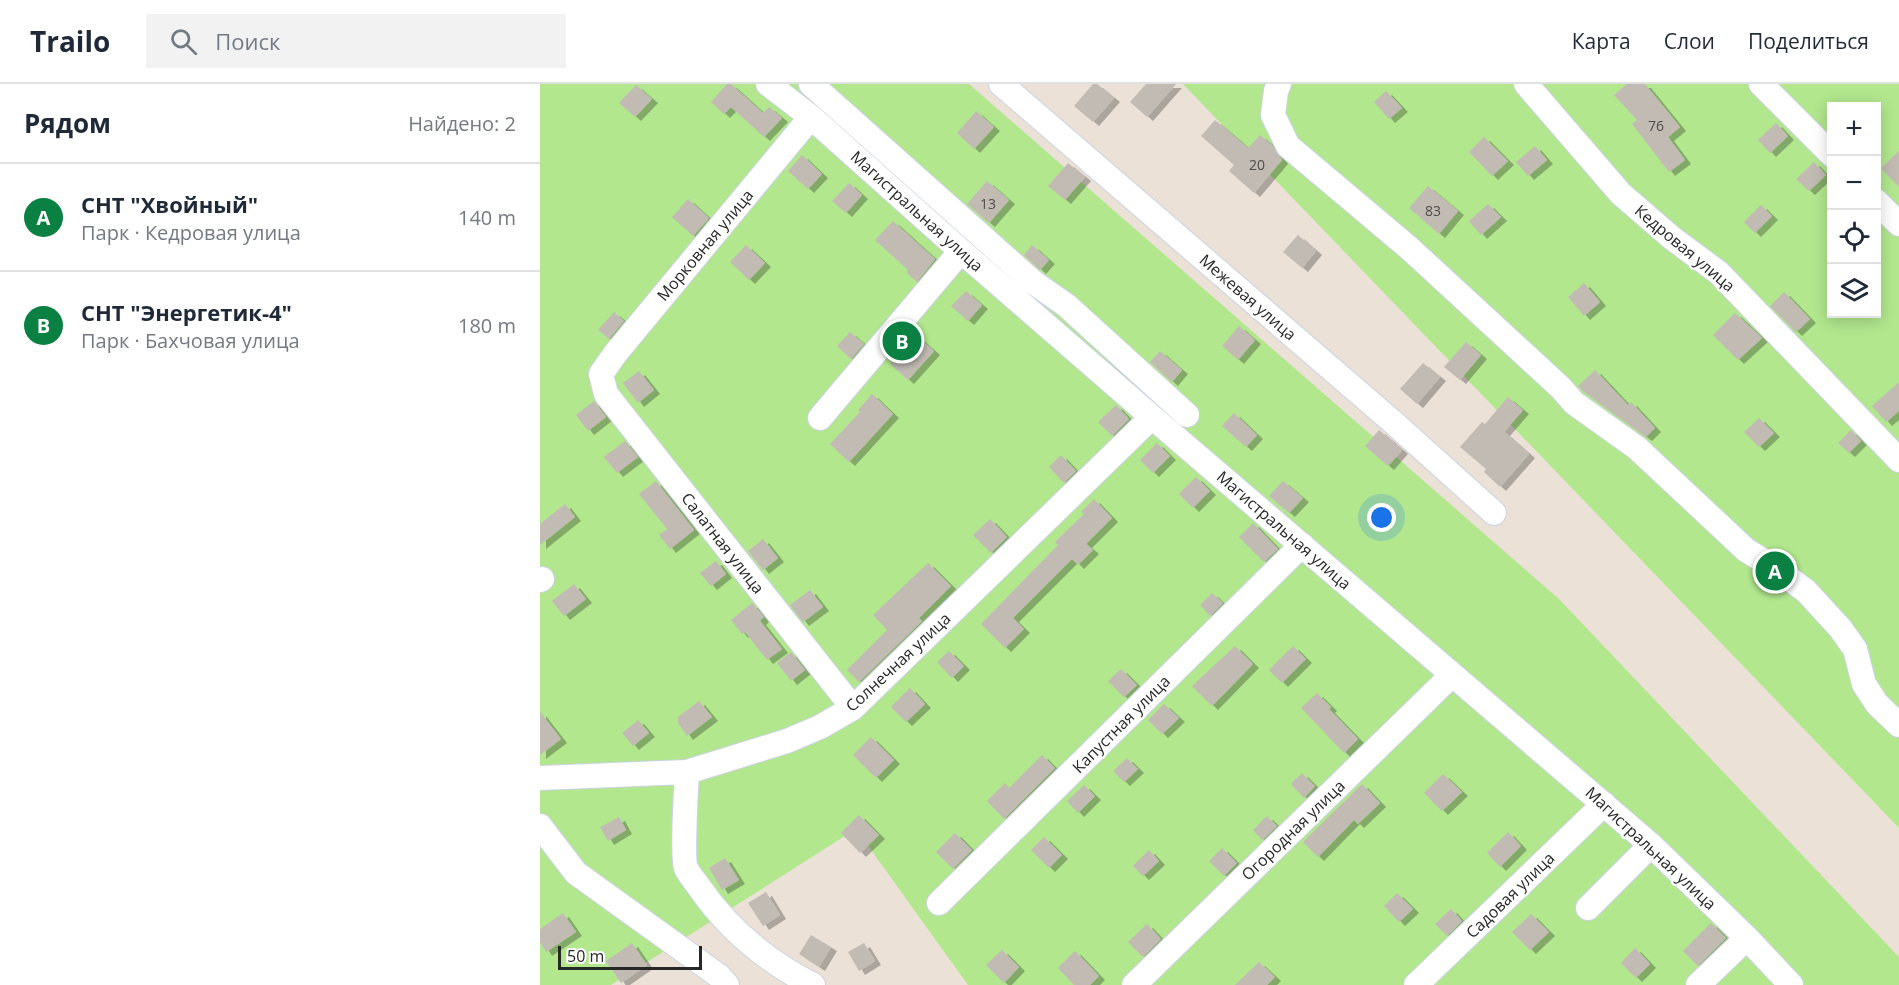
<!DOCTYPE html>
<html lang="ru">
<meta charset="utf-8">
<style>
:root{--surface:#fff;--page:#f2f2f3;--text:#1f2937;--muted:#747a83;--line:#e0e1e3;--accent:#0b8043}
body{margin:0;font-family:"Open Sans",sans-serif;background:var(--page);color:var(--text)}
.controls{position:absolute;right:18px;top:18px;display:grid;overflow:hidden;border-radius:0px;box-shadow:0 3px 15px #0003}
.controls button{width:54px;height:54px;display:grid;place-items:center;padding:0;border:0;border-bottom:2px solid var(--line);background:var(--surface);color:var(--text);font:30px sans-serif}
.scale{position:absolute;left:18px;bottom:15px;width:144px;box-sizing:border-box;padding-left:6px;border:3px solid #272727;border-top:0;font-size:16px;line-height:21px;white-space:nowrap;color:#272727;-webkit-text-stroke:4px #fff;paint-order:stroke}
.you{position:absolute;left:842px;top:434px;width:21px;height:21px;margin:-15px;border:4px solid #fff;border-radius:50%;background:#1a73e8;box-shadow:0 0 0 9px #1a73e833}
.badge{display:grid;place-items:center;width:39px;height:39px;border-radius:50%;background:var(--accent);color:#fff;font-size:20px;font-weight:700}
.pin{position:absolute;translate:-50% -50%;border:3px solid #fff;box-shadow:0 2px 6px #0006}
.list{margin:0;padding:0;list-style:none}
h2{display:flex;justify-content:space-between;align-items:center;height:78px;margin:0;padding:0 24px;font-size:26px}
h2 small{font-size:20px;font-weight:400;color:var(--muted)}
.list li{display:grid;grid-template-columns:39px 1fr auto;gap:18px;align-items:center;box-sizing:border-box;height:108px;padding:0 24px;border-top:2px solid var(--line)}
.list b{display:block;font-size:22px;white-space:nowrap}
.list p{margin:0;font-size:20px;white-space:nowrap;color:var(--muted)}
.list em{font-size:20px;font-style:normal;color:var(--muted)}
.icon{flex:none;width:33px;height:33px;fill:none;stroke:currentColor;stroke-width:2;stroke-linecap:round;stroke-linejoin:round}
.map{position:relative;flex:none;width:1359px;height:901px;overflow:hidden}
header{display:flex;align-items:center;gap:36px;box-sizing:border-box;height:84px;padding:0 30px;background:var(--surface);border-bottom:2px solid var(--line)}
header strong{font-size:28px}
nav{display:flex;gap:33px;margin-inline-start:auto;font-size:21px}
.search{width:420px;height:54px;background:var(--page);display:flex;align-items:center;gap:15px;box-sizing:border-box;padding:0 21px;border-radius:0px;color:var(--muted);font-size:22px}
main{display:flex}
aside{flex:1;background:var(--surface)}
.map>svg:first-child{display:block}
</style>
<header>
<strong>Trailo</strong>
<div class="search"><svg class="icon" aria-label="search" viewBox="0 0 24 24"><circle cx="10" cy="10" r="6"/><path d="M15 15l6 6"/></svg>Поиск</div>
<nav><a>Карта</a><a>Слои</a><a>Поделиться</a></nav>
</header>
<main>
<aside>
<h2>Рядом<small>Найдено: 2</small></h2>
<ul class="list">
<li><span class="badge">A</span><div><b>СНТ &quot;Хвойный&quot;</b><p>Парк · Кедровая улица</p></div><em>140 m</em></li>
<li><span class="badge">B</span><div><b>СНТ &quot;Энергетик-4&quot;</b><p>Парк · Бахчовая улица</p></div><em>180 m</em></li>
</ul>
</aside>
<div class="map">
<svg width="1359" height="901" viewBox="0 0 1359 901">
<defs>
<filter id="shadow"><feDropShadow dx="6" dy="4" stdDeviation="0" flood-color="#0004"/></filter>
</defs>
<rect width="100%" height="100%" fill="#ebe1d7"/>
<path fill="#b2e78e" fill-rule="evenodd" d="M0,0H429L1019,515L1359,873V901H428L316,745L71,901H0Z
M643,0H1359V744ZM1292,22H1336V230H1292Z"/>
<path fill="#c2bbb4" filter="url(#shadow)" d="M187,0H191L223,29L229,23L242,34L224,53L191,23L184,30L171,18Z
M553,0H557L574,14L553,38L534,22Z
M606,0H636L607,33L590,18Z
M1087,0H1105L1140,43L1128,53L1145,76L1129,88L1092,40L1097,36L1074,11Z
M96,1L112,15L95,33L79,19Z
M846,7L862,24L849,35L834,18Z
M436,27L454,43L434,65L417,49Z
M675,36L708,64L720,51L732,61L742,76L714,109L689,87L694,81L661,52Z
M1236,39L1248,52L1230,69L1218,56Z
M944,53L968,77L952,92L929,68Z
M995,62L1007,76L988,92L976,78Z
M1359,67V103L1341,84Z
M262,71L282,90L268,105L248,87Z
M1274,78L1286,91L1269,107L1256,95Z
M528,79L545,93L525,116L508,102Z
M447,97L469,116L449,139L427,120Z
M309,99L322,111L306,129L292,117Z
M888,102L918,127L899,150L869,124Z
M148,115L169,134L153,152L132,133Z
M948,120L961,133L941,151L929,137Z
M1221,121L1232,132L1215,149L1204,138Z
M353,137L395,175L377,198L366,188L368,186L335,156Z
M758,151L776,167L762,184L743,168Z
M206,161L225,179L209,196L190,178Z
M492,161L509,176L500,186L484,171Z
M1044,199L1060,218L1044,232L1028,213Z
M426,207L442,221L428,237L411,222Z
M1244,208L1270,235L1256,248L1230,222Z
M74,228L84,237L69,255L58,246Z
M1195,229L1222,254L1198,276L1173,251Z
M699,242L715,256L698,276L682,262Z
M310,248L324,260L311,275L297,262Z
M376,251L394,267L368,296L350,280Z
M926,258L941,271L920,296L904,283Z
M620,267L642,286L632,298L610,278Z
M883,279L900,293L877,320L860,305Z
M1055,286L1088,321L1091,318L1115,344L1106,353L1044,308L1038,302Z
M99,287L114,306L98,319L83,299Z
M1359,298V327L1346,338L1332,322Z
M332,310L353,330L309,378L290,360L320,328L318,326Z
M968,313L983,326L964,348L989,370L960,403L944,388L946,385L920,363L942,338L945,340Z
M54,317L66,333L48,347L36,331Z
M576,321L589,335L572,352L558,338Z
M694,329L717,351L706,363L682,342Z
M1219,334L1234,349L1219,363L1204,348Z
M839,346L862,366L848,382L825,362Z
M1311,346L1321,357L1309,369L1298,359Z
M85,357L98,373L77,389L64,373Z
M617,359L630,372L613,389L600,376Z
M521,371L536,387L524,399L509,383Z
M656,393L670,407L653,424L639,410Z
M116,397L154,446L130,465L119,451L127,445L99,410Z
M743,397L763,414L749,429L729,412Z
M554,415L572,434L546,460L553,466L538,481L532,475L473,534L484,545L465,564L441,540L518,461L515,458L544,430L541,428Z
M25,420L35,433L0,461V440Z
M450,435L467,453L451,469L433,451Z
M713,439L738,465L724,478L699,453Z
M223,455L238,474L223,486L208,467Z
M176,477L186,490L171,502L160,489Z
M388,479L411,502L379,534L382,537L319,598L307,586L347,546L333,531Z
M34,500L46,515L24,532L12,517Z
M270,506L283,523L263,538L250,521Z
M672,509L683,519L670,532L660,521Z
M212,519L224,533L220,537L242,565L227,576L205,548L202,550L191,536Z
M695,562L713,580L672,622L652,602Z
M753,562L766,575L742,599L729,586Z
M409,567L424,582L412,594L397,578Z
M251,568L265,586L251,597L237,579Z
M581,585L597,601L584,613L568,597Z
M370,604L385,620L366,638L351,623Z
M777,609L791,623L789,625L818,655L804,669L761,624Z
M159,617L172,633L147,652L138,639V633Z
M624,620L639,634L622,650L608,636Z
M0,628L21,655L0,671Z
M98,636L109,649L93,662L82,649Z
M331,653L354,676L336,694L313,671Z
M502,671L515,684L464,735L447,717L465,699L469,704Z
M587,674L598,685L584,698L573,687Z
M762,689L775,702L764,714L751,700Z
M903,690L922,708L902,727L884,709Z
M822,700L840,719L818,740L814,736L778,773L763,758Z
M544,701L555,712L538,729L527,717Z
M319,731L339,751L320,769L301,749Z
M727,732L737,742L722,756L713,746Z
M79,733L86,746L68,757L60,743Z
M968,748L981,762L960,783L947,769Z
M415,749L432,766L413,785L396,768Z
M504,753L522,771L509,784L491,766Z
M682,764L697,779L684,792L669,777Z
M609,766L619,777L603,792L593,782Z
M185,774L199,796L182,806L169,784Z
M226,808L240,831L223,842L208,819Z
M857,809L873,825L859,838L844,822Z
M911,825L922,837L907,852L895,840Z
M23,829L36,848L6,868L0,858V845Z
M991,830L1009,848L990,866L972,848Z
M1171,839L1186,854L1158,882L1143,867Z
M607,840L621,855L603,873L588,858Z
M271,851L291,863L279,883L259,870Z
M92,859L107,881L81,899L66,877Z
M324,859L335,877L319,887L308,868Z
M1095,864L1110,880L1096,894L1081,879Z
M462,866L479,883L464,899L446,881Z
M535,867L559,892L550,901H534L518,884Z
M719,878L735,893L727,901H695Z"/>
<g fill="none" stroke-linecap="round" stroke-linejoin="round">
<defs>
<path id="minor" d="M228,0L271,33L421,167L612,333L1111,761L1207,854L1251,901
M271,0L493,198L526,221L647,331
M461,0L854,339L954,429
M739,0L736,7L733,31L748,62L869,164L1021,304L1034,319L1097,364L1206,466L1232,482L1266,507L1300,544L1315,565L1324,600L1337,620L1359,641
M986,0L1081,110L1132,154L1179,189L1359,376
M1221,0L1292,71
M271,33L75,270L61,290L66,310L313,624
M1336,117L1359,140
M280,334L421,167
M0,496L2,495
M147,688C146,703 142,775 146,784C149,791 155,797 159,803C188,845 228,878 273,901
M0,694L147,688L247,657L280,643L313,624L612,333
M0,742L36,789L179,892L187,901
M399,819L762,461
M1048,824L1111,761
M594,901L912,591
M876,901L1064,720
M1158,901L1207,854"/>
</defs>
<use href="#minor" stroke="#ccd2e2" stroke-width="26"/>
<use href="#minor" stroke="#fff" stroke-width="24"/>
</g>
<g text-anchor="middle" dominant-baseline="central" stroke-width="5" stroke-linejoin="round" paint-order="stroke">
<g font-size="14" fill="#4e4c4a">
<text x="1116" y="41">76</text>
<text x="717" y="80">20</text>
<text x="448" y="119">13</text>
<text x="893" y="126">83</text>
</g>
<g font-size="16" fill="#272727" stroke="#fff">
<text transform="translate(377 127) rotate(42)">Магистральная улица</text>
<text transform="translate(165 161) rotate(-50)">Морковная улица</text>
<text transform="translate(1145 164) rotate(40)">Кедровая улица</text>
<text transform="translate(708 213) rotate(41)">Межевая улица</text>
<text transform="translate(744 446) rotate(41)">Магистральная улица</text>
<text transform="translate(183 459) rotate(52)">Салатная улица</text>
<text transform="translate(358 578) rotate(-43)">Солнечная улица</text>
<text transform="translate(581 640) rotate(-45)">Капустная улица</text>
<text transform="translate(753 746) rotate(-44)">Огородная улица</text>
<text transform="translate(1111 764) rotate(43)">Магистральная улица</text>
<text transform="translate(970 811) rotate(-44)">Садовая улица</text>
</g>
</g>
</svg>
<div class="controls">
<button>+</button>
<button>−</button>
<button><svg class="icon" aria-label="locate" viewBox="0 0 24 24"><circle cx="12" cy="12" r="6"/><path d="M12 2v4M12 18v4M2 12h4M18 12h4"/></svg></button>
<button><svg class="icon" aria-label="layers" viewBox="0 0 24 24"><path d="M12 4l9 5-9 5-9-5zM3 14l9 5 9-5"/></svg></button>
</div>
<div class="scale">50 m</div>
<div class="you"></div>
<div class="pin badge" style="left:1235px;top:487px">A</div>
<div class="pin badge" style="left:362px;top:257px">B</div>
</div>
</main>
